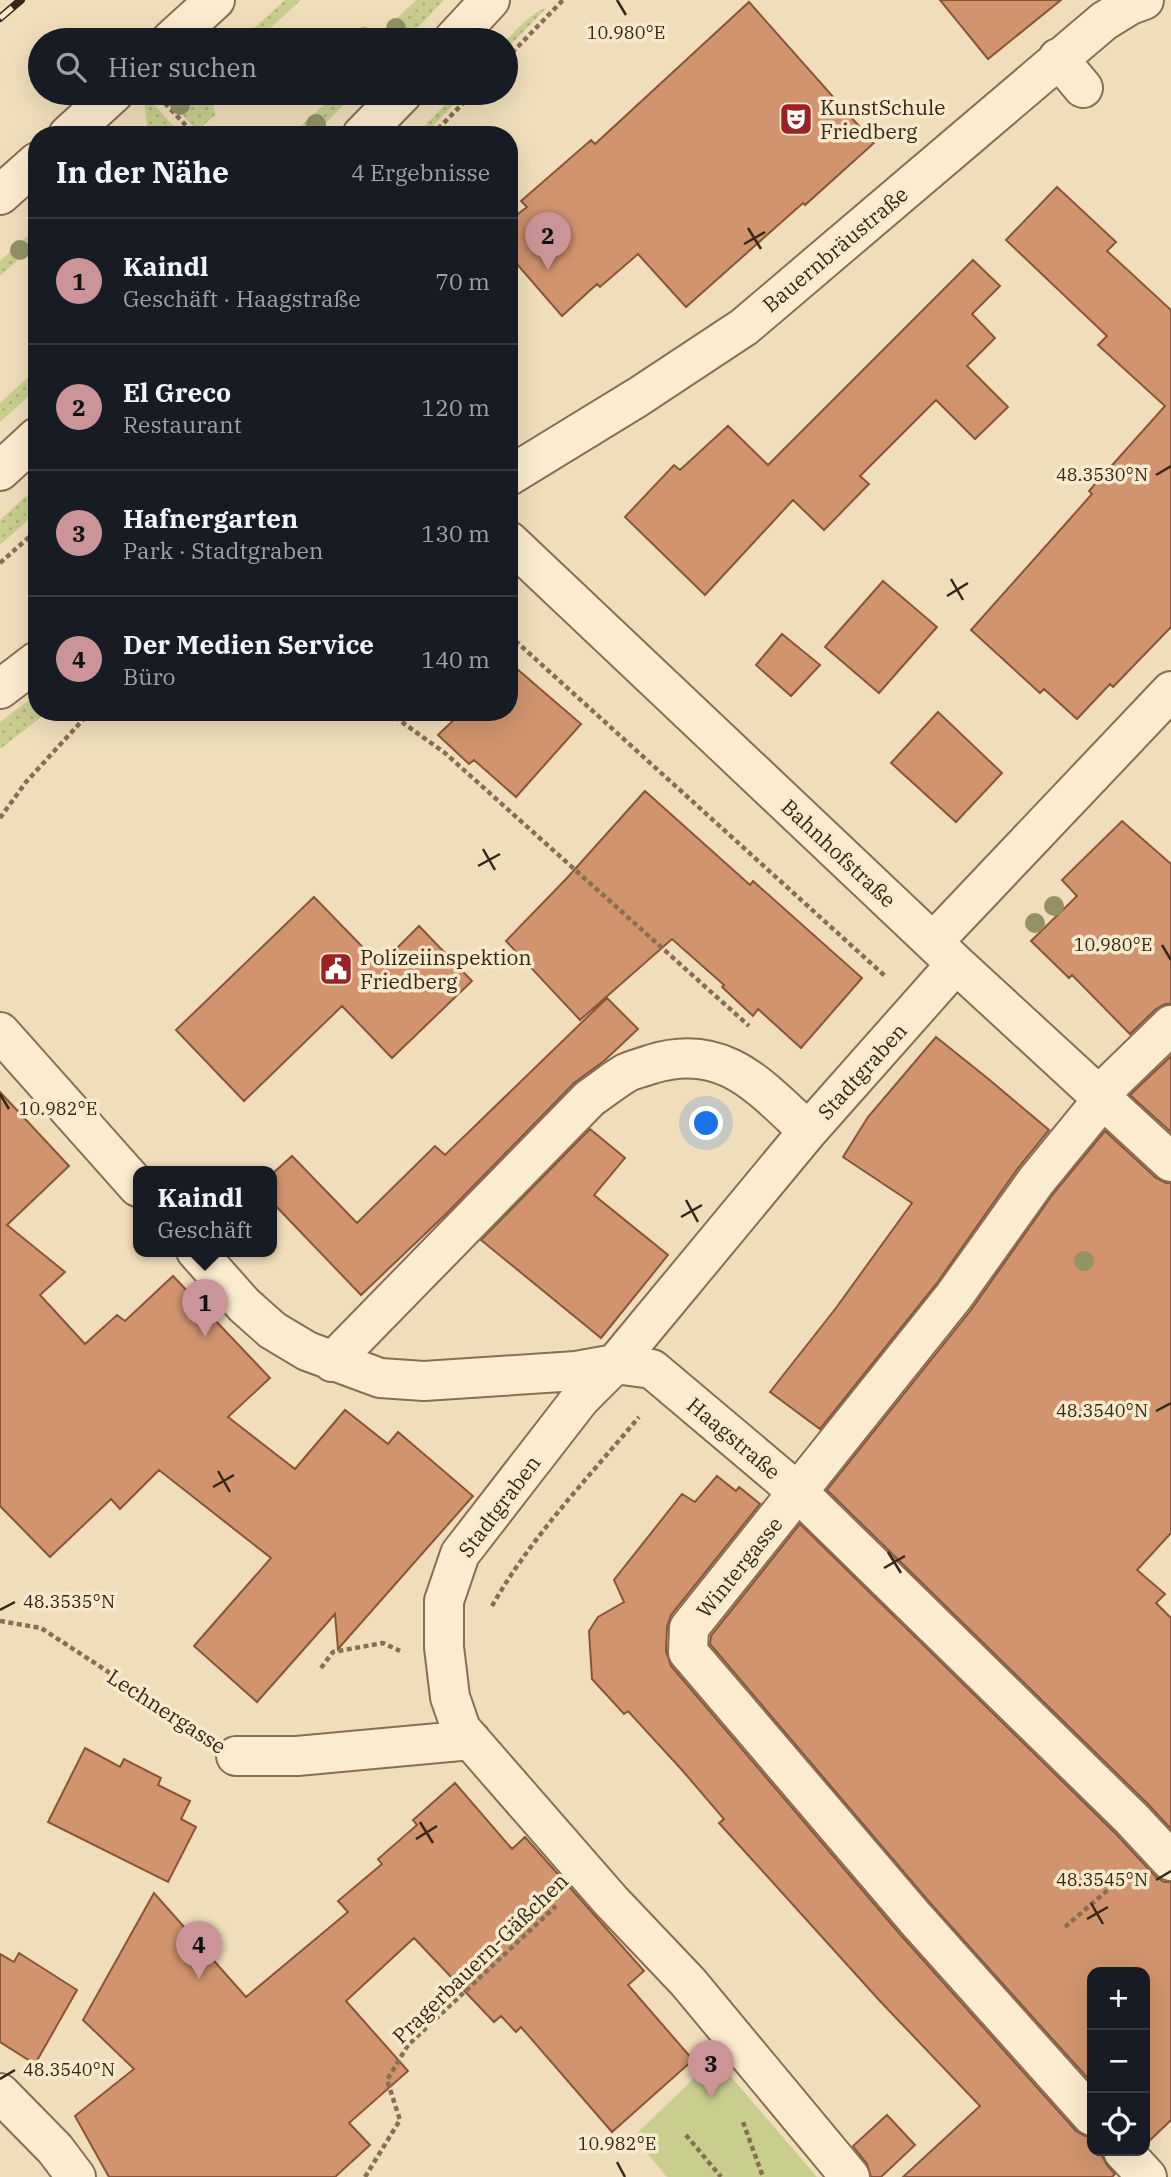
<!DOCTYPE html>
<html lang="de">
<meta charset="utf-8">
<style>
:root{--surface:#171b24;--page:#20242c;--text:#f1f3f6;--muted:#9ea1a6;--line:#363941;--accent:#ca9498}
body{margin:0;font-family:"IBM Plex Serif",serif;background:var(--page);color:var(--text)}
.controls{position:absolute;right:21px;bottom:21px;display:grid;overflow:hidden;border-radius:14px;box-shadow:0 7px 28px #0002}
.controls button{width:63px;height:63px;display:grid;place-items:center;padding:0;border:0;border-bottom:2px solid var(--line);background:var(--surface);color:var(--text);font:35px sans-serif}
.you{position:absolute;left:707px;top:1124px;width:24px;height:24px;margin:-18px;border:5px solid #fff;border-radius:50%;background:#1a73e8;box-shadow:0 0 0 10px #1a73e833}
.badge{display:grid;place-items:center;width:46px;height:46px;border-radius:50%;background:var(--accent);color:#111;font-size:23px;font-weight:700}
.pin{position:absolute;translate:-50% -58px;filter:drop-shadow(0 2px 4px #0008)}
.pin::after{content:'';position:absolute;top:37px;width:24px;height:21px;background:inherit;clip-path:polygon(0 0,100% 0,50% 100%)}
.popup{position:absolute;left:133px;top:1166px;width:144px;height:91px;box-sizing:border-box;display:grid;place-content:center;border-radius:14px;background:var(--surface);filter:drop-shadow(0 2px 5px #0005);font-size:23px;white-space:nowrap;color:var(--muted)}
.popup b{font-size:26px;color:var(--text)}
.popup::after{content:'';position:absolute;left:50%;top:100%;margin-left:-14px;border:14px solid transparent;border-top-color:var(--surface)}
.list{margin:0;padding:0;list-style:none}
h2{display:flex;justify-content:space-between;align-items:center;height:91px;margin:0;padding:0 28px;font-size:30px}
h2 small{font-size:23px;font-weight:400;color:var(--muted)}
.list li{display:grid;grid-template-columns:46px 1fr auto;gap:21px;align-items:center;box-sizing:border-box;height:126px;padding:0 28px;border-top:2px solid var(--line)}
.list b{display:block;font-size:26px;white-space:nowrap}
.list p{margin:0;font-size:23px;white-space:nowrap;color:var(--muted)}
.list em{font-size:23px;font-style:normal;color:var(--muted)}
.icon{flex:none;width:38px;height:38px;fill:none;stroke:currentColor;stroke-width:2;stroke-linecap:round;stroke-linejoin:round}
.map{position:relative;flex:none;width:1171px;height:2177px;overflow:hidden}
.search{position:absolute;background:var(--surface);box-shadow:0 7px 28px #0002;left:28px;top:28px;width:490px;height:77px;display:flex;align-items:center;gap:18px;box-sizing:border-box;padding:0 24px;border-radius:38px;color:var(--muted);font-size:26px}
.panel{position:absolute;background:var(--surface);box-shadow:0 7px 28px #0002;left:28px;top:126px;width:490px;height:595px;border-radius:28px}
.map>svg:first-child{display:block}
</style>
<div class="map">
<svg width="1171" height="2177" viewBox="0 0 1171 2177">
<defs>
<pattern id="grass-dots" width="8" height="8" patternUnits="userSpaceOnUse" patternTransform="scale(1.75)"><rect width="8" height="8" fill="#c9ce8f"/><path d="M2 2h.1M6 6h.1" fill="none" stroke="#adb17b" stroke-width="1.8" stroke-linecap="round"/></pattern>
</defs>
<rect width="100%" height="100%" fill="#f0debb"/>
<path fill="url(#grass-dots)" d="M285,0H301L257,40H241Z
M416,0H444L406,40H385L361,31L360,28L364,26L382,32Z
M546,8L506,50V41C518,28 529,14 546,8Z
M143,93L182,135H138L147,126Z
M162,93H172L174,100L182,93H211L215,115L197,131Z
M337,93H355L314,135H291Z
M457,93H465L424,135H415Z
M37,227V243L0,276V261Z
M37,369V389L0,422V403Z
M37,486V512L0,545V520Z
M37,694V712H48L0,749V722Z"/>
<path fill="#c9ce8f" d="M715,2058L817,2177H667L633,2137Z"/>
<path fill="#d1946e" stroke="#895539" stroke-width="2" d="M940,0H1061L988,59Z
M749,2L874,143L805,205L803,203L686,307L638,254L600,287L597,284L562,316L509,255V221L527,207L521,201L591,140L595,144Z
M1057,187L1116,242L1107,251L1171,310V627L1113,687L1110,684L1077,719L1044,689L1040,693L971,630L1061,529L1092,494L1089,491L1165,406L1098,345L1107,336L1006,240Z
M973,260L1000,286L972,314L995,338L967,366L1008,407L975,439L936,400L860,476L869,484L824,530L793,500L705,595L625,517L674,465L680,470L728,426L768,465Z
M883,581L937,627L879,693L825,647Z
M782,634L820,665L791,696L756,665Z
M509,662L581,724L516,797L474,760L469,764L438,735L462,712H509Z
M938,712L1002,773L956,822L891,763Z
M645,791L750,885L753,881L862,978L801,1048L758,1009L753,1016L722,987L724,985L672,939L580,1020L506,941L567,878Z
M1122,821L1171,864V1004H1165L1156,1009L1130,1034L1072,975L1069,978L1031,941L1077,896L1062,880Z
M314,897L380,965L419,926L472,981L392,1058L342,1006L244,1101L176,1030Z
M607,998L638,1029L604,1061L574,1083L447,1213L361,1295L271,1201V1175L292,1156L357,1223L435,1146L445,1155Z
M936,1037L986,1077L1049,1130L1018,1168L937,1283L820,1429L770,1392L836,1308L912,1203L843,1157L868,1117Z
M1171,1056V1132L1130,1095Z
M0,1092L69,1166L7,1225L65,1272L40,1295L85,1344L117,1315L125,1321L173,1276L270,1378L228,1417L295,1469L345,1410L388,1444L398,1432L473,1496L338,1649L335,1614L257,1702L194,1646L271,1558L159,1470L120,1509L111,1499L50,1557L0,1506Z
M590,1129L625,1158L594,1195L668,1255L601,1338L481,1240Z
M1105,1131L1156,1178L1166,1183H1171V1533L1137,1570L1165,1594L1156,1603L1171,1618V1829L1147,1803L827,1490L971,1310L1053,1194Z
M717,1476L736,1491L739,1487L760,1504L671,1615L667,1627L666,1651L671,1666L898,1932L1076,2131L1085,2136L1092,2137V2151H1102V2156L1107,2165L1115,2174L1112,2177H903L980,2106L879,2000L719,1823L724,1819L682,1770L628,1711L624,1714L592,1679L589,1631L598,1617L624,1602L614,1580L682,1494L695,1502Z
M800,1524L1116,1834L1155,1876L1164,1882H1171V2120L1146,2144L1145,2142V1972H1092V2083L931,1904L710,1644L711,1636Z
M85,1748L120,1767L124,1759L161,1778L158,1785L190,1801L181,1819L196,1827L168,1882L48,1822Z
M455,1783L512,1849L525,1837L644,1971L628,1985L693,2060L612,2132L521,2027L516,2032L501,2016L494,2022L414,1938L346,2001L408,2071L349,2123L370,2145L335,2177H109L75,2116L134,2069L83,2020L154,1893L246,1997L348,1912L338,1901L382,1864L378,1859L417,1825L413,1820Z
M19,1953L77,1990L35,2064L0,2042V1954L14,1962Z
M887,2115L915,2145L881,2177H871L867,2164L853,2146Z"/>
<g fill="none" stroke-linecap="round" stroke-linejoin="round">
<defs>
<path id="minor" d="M171,40L215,0
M453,40L490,0
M1058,58L1083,88
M68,135L114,93
M362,135L403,93
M0,195L37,162
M0,471L37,437
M509,476L638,397L744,327L1104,21L1130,5L1144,0
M509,541L956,964L1171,1162
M0,689L37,661
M933,942L1171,691
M0,1032L138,1187
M1099,1095L1171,1025
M196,1251L244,1305L272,1330L307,1351L380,1378L424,1381L576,1371L615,1364L652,1369L799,1493L1132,1819L1171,1861
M332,1362L590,1098C602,1090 614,1080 626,1073C634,1069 644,1067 652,1064C724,1042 760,1087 808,1131
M236,1756H297L471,1740
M0,2093L55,2149L76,2177
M1092,2116L915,1918L688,1652L689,1628L954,1296L1036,1181L1103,1099
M1123,2151L1147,2177
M850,2177L688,1982L611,1901L461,1729L450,1697L444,1647V1601L460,1554L580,1399L615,1364L808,1131L956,964"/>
</defs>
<use href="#minor" stroke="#886e54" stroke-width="42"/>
<path stroke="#886e54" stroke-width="4.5" stroke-dasharray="5 3.5" stroke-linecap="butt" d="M506,59L563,0
M159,97L195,135
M229,131L243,135
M432,135L473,93
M0,563L37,530
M509,635L885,976
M388,712L445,753L749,1026
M0,818L26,782L90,712
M492,1606C531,1537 588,1478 639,1417
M0,1621L41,1628L199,1731
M321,1668L333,1652L383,1643L400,1651
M1065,1927L1125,1875
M743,2122L763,2177
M686,2135L721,2177
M365,2177L400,2120L387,2080L408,2045L556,1906"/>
<use href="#minor" stroke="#fbeccf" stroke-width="38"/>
<defs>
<path id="rail" d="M0,18L21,0"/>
</defs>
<use href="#rail" stroke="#36271a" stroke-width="8"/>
<use href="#rail" stroke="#f7e9cb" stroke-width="5" stroke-dasharray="16" stroke-linecap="butt"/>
</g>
<g fill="#949265">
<circle cx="396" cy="28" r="10"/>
<circle cx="180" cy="105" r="10"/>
<circle cx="316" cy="124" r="10"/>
<circle cx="20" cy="250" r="10"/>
<circle cx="1054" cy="906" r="10"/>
<circle cx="1035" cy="923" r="10"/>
<circle cx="1084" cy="1261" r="10"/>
</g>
<path fill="none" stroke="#36271a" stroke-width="2.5" d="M617,0L626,15M748,228L761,249M744,244L765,232M1156,475L1171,466M951,579L963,600M947,596L968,583M483,849L495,870M478,866L500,854M1162,945L1171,960M0,1094L9,1109M686,1200L698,1222M681,1217L702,1205M1156,1411L1171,1403M218,1471L230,1492M213,1487L234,1475M888,1552L901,1573M884,1568L905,1556M0,1610L15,1602M420,1822L433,1843M416,1839L437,1826M1156,1880L1171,1871M1091,1903L1103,1924M1087,1919L1108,1907M0,2079L15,2070M617,2162L625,2177"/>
<defs>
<symbol id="theatre-square" viewBox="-11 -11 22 22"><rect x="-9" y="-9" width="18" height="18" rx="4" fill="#9b2126" stroke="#f7e9cb"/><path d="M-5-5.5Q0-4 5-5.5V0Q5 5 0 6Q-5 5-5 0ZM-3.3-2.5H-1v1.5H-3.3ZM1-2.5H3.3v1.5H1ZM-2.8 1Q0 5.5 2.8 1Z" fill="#fff"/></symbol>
<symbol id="civic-square" viewBox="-11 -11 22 22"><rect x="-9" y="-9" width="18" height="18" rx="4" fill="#9b2126" stroke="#f7e9cb"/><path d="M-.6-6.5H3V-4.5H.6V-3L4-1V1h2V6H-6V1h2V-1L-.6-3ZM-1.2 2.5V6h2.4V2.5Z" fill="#fff"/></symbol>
</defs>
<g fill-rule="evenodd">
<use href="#theatre-square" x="777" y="100" width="38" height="38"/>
<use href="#civic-square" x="317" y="950" width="38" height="38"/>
</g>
<g text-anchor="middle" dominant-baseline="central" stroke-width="7" stroke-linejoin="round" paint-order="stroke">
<g font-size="21" fill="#36271a" stroke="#f7e9cb" text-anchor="start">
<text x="820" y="107">KunstSchule<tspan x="820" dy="24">Friedberg</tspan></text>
<text x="360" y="957">Polizeiinspektion<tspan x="360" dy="24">Friedberg</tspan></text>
</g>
<g font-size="21" fill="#36271a" stroke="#f7e9cb">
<text transform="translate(835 249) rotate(-40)">Bauernbräustraße</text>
<text transform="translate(839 853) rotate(43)">Bahnhofstraße</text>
<text transform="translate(862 1071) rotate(-48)">Stadtgraben</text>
<text transform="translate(734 1438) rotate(40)">Haagstraße</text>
<text transform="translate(499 1506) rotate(-53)">Stadtgraben</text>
<text transform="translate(739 1567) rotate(-51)">Wintergasse</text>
<text transform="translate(167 1711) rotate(33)">Lechnergasse</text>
<text transform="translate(480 1958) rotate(-44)">Pragerbauern-Gäßchen</text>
</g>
</g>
<g font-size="18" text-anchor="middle" fill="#36271a" stroke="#f7e9cb" stroke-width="7" stroke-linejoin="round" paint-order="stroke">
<text x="626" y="39">10.980°E</text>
<text x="1102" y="481">48.3530°N</text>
<text x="1113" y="951">10.980°E</text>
<text x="58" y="1115">10.982°E</text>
<text x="1102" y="1417">48.3540°N</text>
<text x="69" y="1608">48.3535°N</text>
<text x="1102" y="1886">48.3545°N</text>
<text x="69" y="2076">48.3540°N</text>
<text x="617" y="2150">10.982°E</text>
</g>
</svg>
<div class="controls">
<button>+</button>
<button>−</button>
<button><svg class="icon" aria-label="locate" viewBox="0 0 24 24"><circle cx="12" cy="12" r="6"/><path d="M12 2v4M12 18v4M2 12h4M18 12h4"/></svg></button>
</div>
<div class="you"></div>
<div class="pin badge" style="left:205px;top:1337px">1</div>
<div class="popup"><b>Kaindl</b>Geschäft</div>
<div class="pin badge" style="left:548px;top:270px">2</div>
<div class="pin badge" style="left:711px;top:2098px">3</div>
<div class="pin badge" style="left:199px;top:1979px">4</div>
<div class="search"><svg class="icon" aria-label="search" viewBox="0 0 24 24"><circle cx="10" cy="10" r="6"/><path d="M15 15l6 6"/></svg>Hier suchen</div>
<section class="panel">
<h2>In der Nähe<small>4 Ergebnisse</small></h2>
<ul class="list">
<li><span class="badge">1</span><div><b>Kaindl</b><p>Geschäft · Haagstraße</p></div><em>70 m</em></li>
<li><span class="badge">2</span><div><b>El Greco</b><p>Restaurant</p></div><em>120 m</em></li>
<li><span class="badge">3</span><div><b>Hafnergarten</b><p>Park · Stadtgraben</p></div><em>130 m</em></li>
<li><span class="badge">4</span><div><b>Der Medien Service</b><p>Büro</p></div><em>140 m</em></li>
</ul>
</section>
</div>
